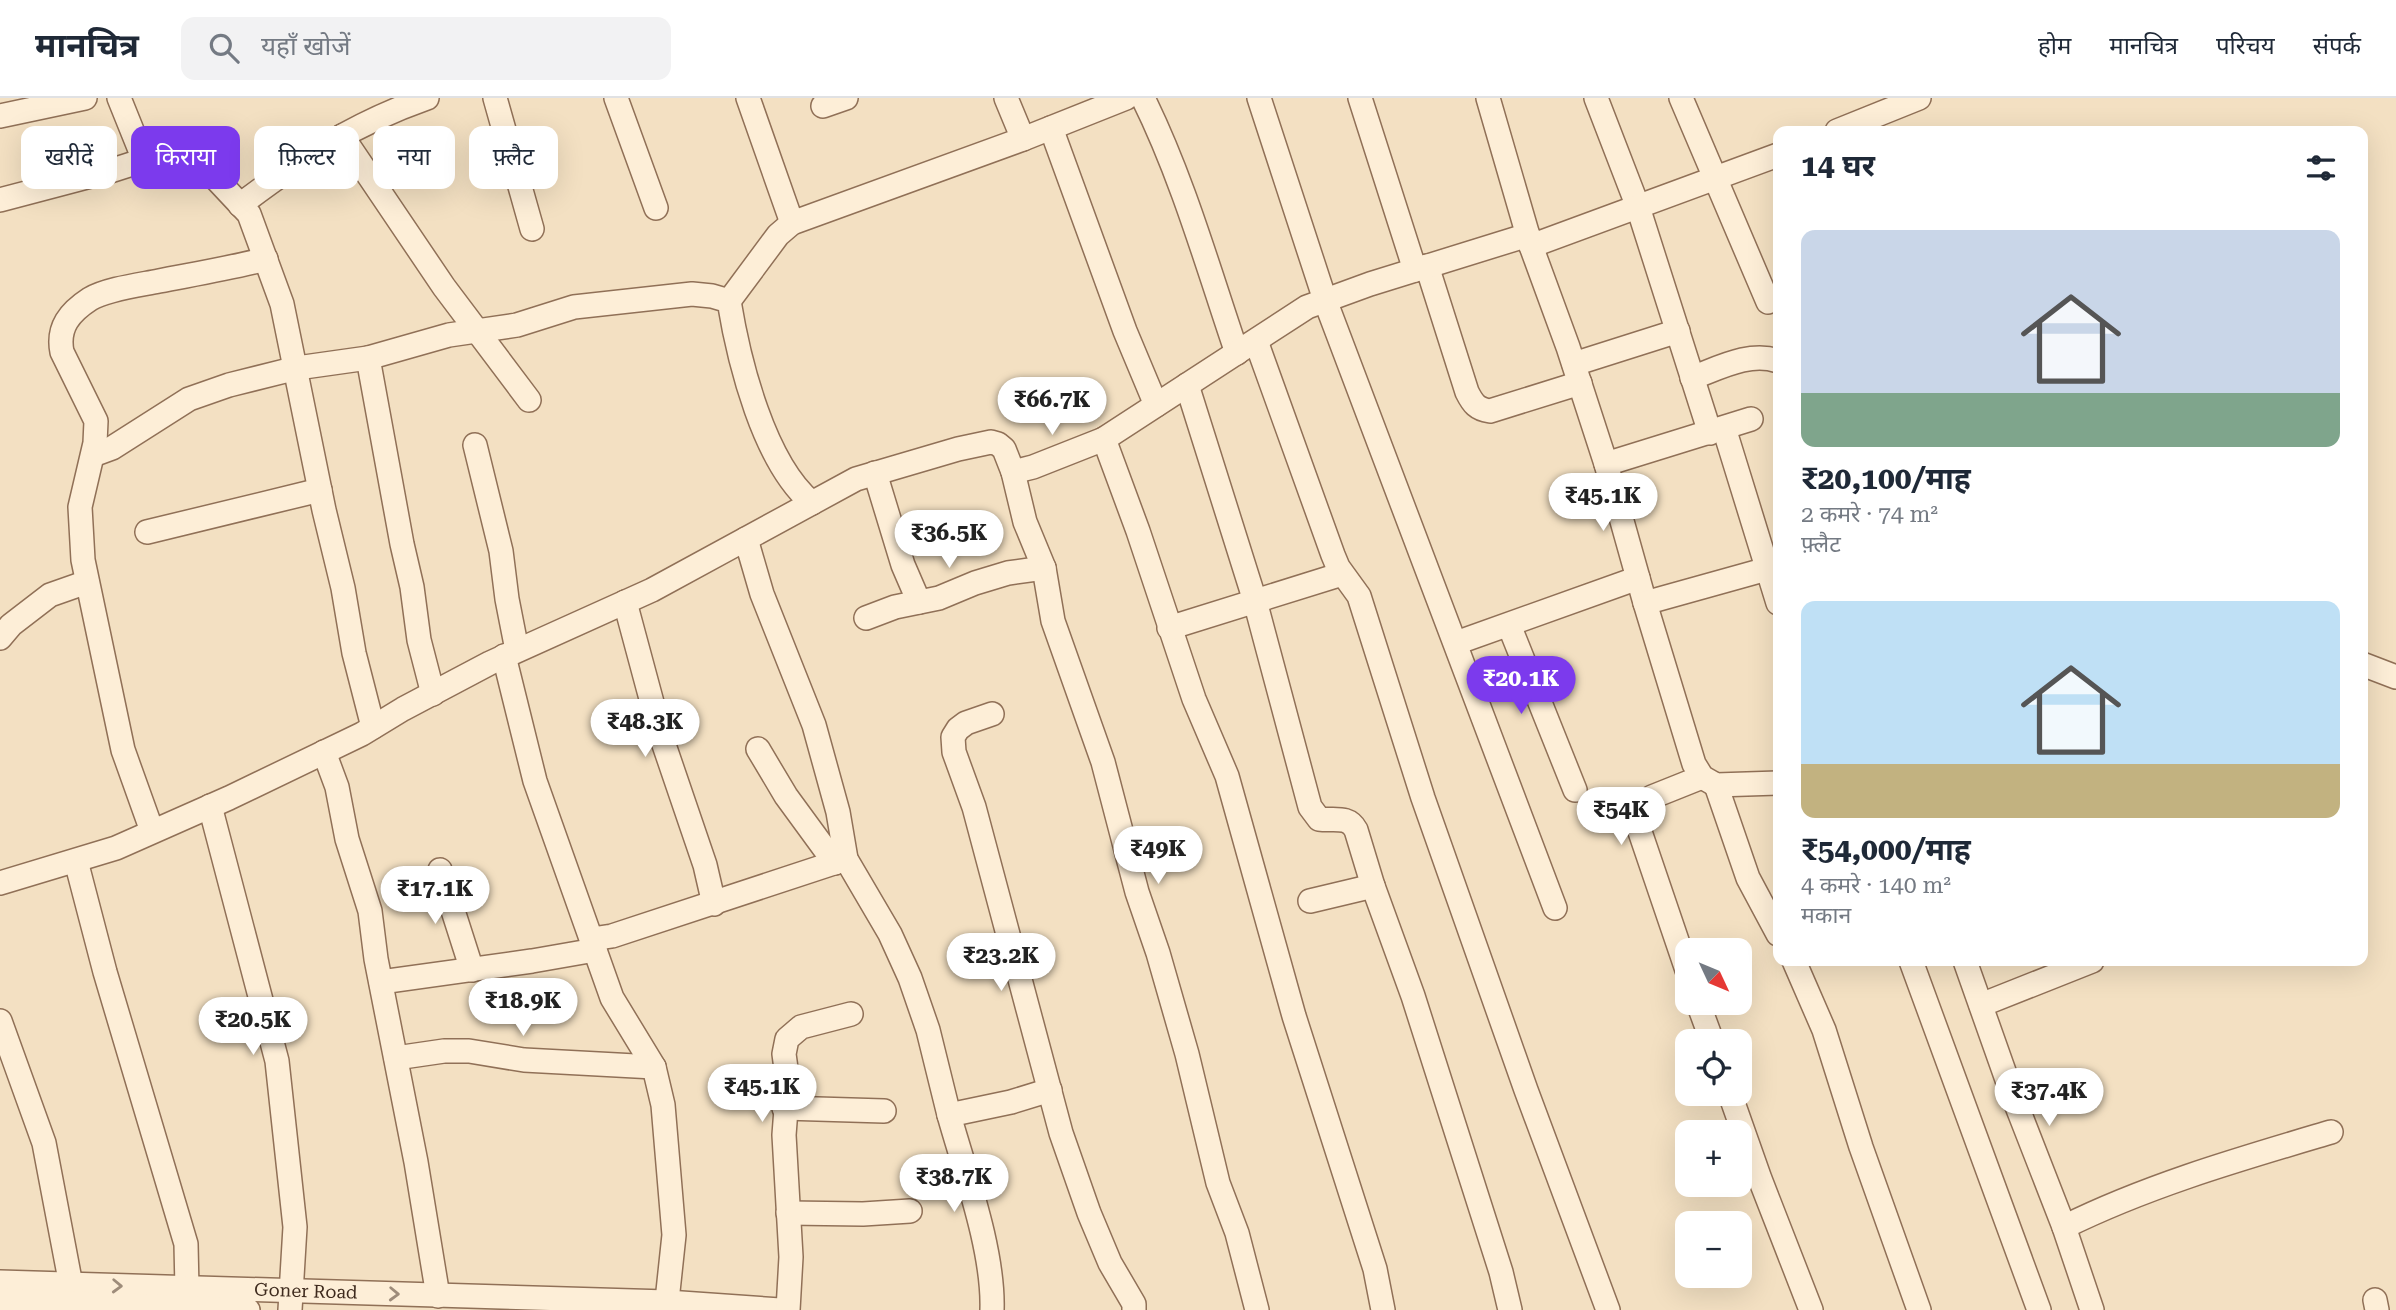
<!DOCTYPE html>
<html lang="hi">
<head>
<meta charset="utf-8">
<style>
  body { margin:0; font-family:"Roboto Serif","Noto Sans Devanagari",serif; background:#f2f2f3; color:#1f2937; height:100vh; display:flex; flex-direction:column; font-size:26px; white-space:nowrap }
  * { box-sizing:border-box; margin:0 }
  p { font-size:23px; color:#747a83 }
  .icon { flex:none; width:38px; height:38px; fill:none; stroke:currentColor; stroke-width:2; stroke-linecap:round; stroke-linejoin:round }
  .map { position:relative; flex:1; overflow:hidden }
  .side { position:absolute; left:1773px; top:28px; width:595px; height:840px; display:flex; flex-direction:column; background:#fff; border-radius:14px; box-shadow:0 7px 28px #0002 }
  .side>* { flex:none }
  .guide { position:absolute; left:21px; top:28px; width:665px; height:63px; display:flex; gap:14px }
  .needle { width:46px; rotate:134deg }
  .tools { position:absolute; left:1675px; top:840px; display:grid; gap:14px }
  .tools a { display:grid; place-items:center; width:77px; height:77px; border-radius:14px; background:#fff; box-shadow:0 7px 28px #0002; font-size:35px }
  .price { position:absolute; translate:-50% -60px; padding:0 16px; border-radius:24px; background:#fff; color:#222; font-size:23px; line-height:46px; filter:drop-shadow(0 2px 4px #0008) }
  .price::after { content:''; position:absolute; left:50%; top:42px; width:21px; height:16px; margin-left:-10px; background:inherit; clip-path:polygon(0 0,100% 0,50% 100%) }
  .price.on { background:#7c3aed; color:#fff }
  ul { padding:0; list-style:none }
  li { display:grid; align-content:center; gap:14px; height:371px; padding:0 28px }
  li span { display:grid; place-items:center; height:217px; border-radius:14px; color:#555 }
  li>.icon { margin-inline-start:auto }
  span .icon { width:126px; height:126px; fill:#fffc; stroke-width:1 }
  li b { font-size:30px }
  h2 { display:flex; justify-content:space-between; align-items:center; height:84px; padding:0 28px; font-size:30px }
  .tag { padding:0 24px; border-radius:14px; background:#fff; box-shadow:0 7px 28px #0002; font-size:24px; line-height:63px }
  .tag.on { background:#7c3aed; color:#fff }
  header { display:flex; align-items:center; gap:42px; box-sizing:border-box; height:98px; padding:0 35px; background:#fff; border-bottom:2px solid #e0e1e3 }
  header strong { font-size:33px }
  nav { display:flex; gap:38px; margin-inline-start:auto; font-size:24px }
  .search { width:490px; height:63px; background:#f2f2f3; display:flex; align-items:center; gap:18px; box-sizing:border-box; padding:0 24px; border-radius:14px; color:#747a83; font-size:26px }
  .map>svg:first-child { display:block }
</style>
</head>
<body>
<header>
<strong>मानचित्र</strong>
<div class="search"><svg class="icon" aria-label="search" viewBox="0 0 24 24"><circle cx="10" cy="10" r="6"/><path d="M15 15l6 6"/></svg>यहाँ खोजें</div>
<nav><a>होम</a><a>मानचित्र</a><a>परिचय</a><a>संपर्क</a></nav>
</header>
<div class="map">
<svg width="2396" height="1212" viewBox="0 0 2396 1212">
  <rect width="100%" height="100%" fill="#f3e0c2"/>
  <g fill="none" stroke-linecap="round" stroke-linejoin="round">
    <defs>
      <g id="minor">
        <path d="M119,0L144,62"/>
        <path d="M495,0L532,131"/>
        <path d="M616,0L656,110"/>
        <path d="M748,0L792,125"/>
        <path d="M1006,0L1023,41"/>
        <path d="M1143,0C1183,81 1208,170 1237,255"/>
        <path d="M1259,0L1325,202L1555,810"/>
        <path d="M1360,0L1415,172"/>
        <path d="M1488,0L1531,148L1568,249L1606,366L1645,505L1694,666L1702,679L1716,687L1778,685"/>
        <path d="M1596,0L1638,109L1710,335"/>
        <path d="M1681,0L1768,204"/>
        <path d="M823,8L846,0"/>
        <path d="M0,18L85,0"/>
        <path d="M1051,30L1125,233L1156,307"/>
        <path d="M1837,33L1919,0"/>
        <path d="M342,38L444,189L529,302"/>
        <path d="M0,102L110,73L166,55L204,68L249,116L282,206L324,412L343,490L354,555L373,629"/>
        <path d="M240,107C302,60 353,26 427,0"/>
        <path d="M1531,148L1778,57"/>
        <path d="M1427,168L1467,294C1473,306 1477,311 1490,313L1580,285"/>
        <path d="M729,203L778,137L792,125L1023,41L1126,0"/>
        <path d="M1256,243L1333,457L1338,469L1359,498L1423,700L1526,992L1608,1212"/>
        <path d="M368,260L402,446L412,489L419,542L433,596"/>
        <path d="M1574,266L1678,233"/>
        <path d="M1692,280C1719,270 1750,253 1778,263"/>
        <path d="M1187,287L1255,503L1310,709L1319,721C1334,723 1348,717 1356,732L1373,788L1413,898L1501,1174L1510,1212"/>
        <path d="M1724,330L1778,505"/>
        <path d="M1104,341L1138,433L1194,601L1227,678L1294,918L1375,1171L1383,1212"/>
        <path d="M475,347L501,453L507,501L517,552"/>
        <path d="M93,357L112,350L189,301L229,287L297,270L368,260L449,237L517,227L574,209L692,196L712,198L729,203C739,264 764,365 812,405"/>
        <path d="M1606,366L1751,321"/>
        <path d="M1013,374L1033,369L1104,341L1307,209L1370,186L1528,137"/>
        <path d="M875,375L903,467L919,504"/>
        <path d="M147,434L320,392"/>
        <path d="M746,441L762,496L814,627L838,714L846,761L890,836L910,880L928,932L949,1017L1011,1004L1050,992"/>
        <path d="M625,504L661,638L705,767L714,806"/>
        <path d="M1645,505L1767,471"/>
        <path d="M866,520L895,509L939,500L975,485L1008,475L1044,470"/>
        <path d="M1509,527L1575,692"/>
        <path d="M1169,530L1342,476"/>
        <path d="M0,540L11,527L50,497L87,484"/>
        <path d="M1456,545L1638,480"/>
        <path d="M504,558L535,683L612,900L654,969L663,1007L674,1137L666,1212"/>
        <path d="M2362,566L2396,579"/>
        <path d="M992,616L966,625L958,631L953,639L954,654L974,709L1061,1035L1089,1115L1110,1165L1134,1206V1212"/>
        <path d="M758,651L786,698L835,765"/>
        <path d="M324,654L337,689L347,741L370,813L376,861L416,1064L438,1198"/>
        <path d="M1716,687L1748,780L1778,836"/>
        <path d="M210,708L277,963L295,1129L290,1212"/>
        <path d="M152,733L123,652L83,462L80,409L95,345L96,323L62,254C57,229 70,214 90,201C107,191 139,187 159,183C195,176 231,170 266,161"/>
        <path d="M76,763L105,874L186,1146L187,1191L185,1209"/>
        <path d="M440,772L472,872"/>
        <path d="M0,785L116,750L229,700L362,636L403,611L490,565L652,492L856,381L958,351L991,344L998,346L1004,351L1013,374L1025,424L1044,470L1053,523L1103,664L1137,794L1158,855L1187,956L1218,1085L1237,1135L1257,1212"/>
        <path d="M1310,803L1373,788"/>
        <path d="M592,841L612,838L846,761"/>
        <path d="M1794,863L1824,932L1861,1049L1919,1212"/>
        <path d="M1911,863L2039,1212"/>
        <path d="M1965,863L2011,993L2064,1129L2092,1212"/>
        <path d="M1687,872L1636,722L1639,710L1652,699L1702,679"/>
        <path d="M381,884L532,863L595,852"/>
        <path d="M1698,905L1712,943"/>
        <path d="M1981,907L2092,863"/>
        <path d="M0,923L44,1045L71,1187"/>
        <path d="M396,960L444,953H469L524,962L654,969"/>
        <path d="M1730,996L1760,1081L1811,1212"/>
        <path d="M784,1010L884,1013"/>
        <path d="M949,1017C965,1074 994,1153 992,1212"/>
        <path d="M788,1115L863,1116L910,1113"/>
        <path d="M2064,1129C2149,1087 2240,1061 2331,1034"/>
        <path id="s1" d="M0,1184L667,1204L780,1212"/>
        <path d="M0,1202L248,1212"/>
        <path d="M2375,1202L2377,1212"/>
        <path d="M788,1212L791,1159L784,1037L788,985L784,956L787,941L801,929L851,916"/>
      </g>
    </defs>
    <use href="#minor" stroke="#907057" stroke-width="26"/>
    <use href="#minor" stroke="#fdeed7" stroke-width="23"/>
  </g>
  <defs><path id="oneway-chevron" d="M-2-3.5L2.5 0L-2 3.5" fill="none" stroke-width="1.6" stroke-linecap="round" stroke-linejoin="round" transform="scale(1.75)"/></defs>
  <g stroke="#9e8c7a">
    <use href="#oneway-chevron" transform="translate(117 1188) rotate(2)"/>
    <use href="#oneway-chevron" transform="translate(394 1196) rotate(2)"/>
  </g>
  <g text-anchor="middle" stroke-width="7" stroke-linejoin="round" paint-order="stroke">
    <g font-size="18" fill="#3e2a1d" stroke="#f9ebd3">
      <text dy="6" stroke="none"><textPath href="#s1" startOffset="306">Goner Road</textPath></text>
    </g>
  </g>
</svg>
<div class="tools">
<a><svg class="needle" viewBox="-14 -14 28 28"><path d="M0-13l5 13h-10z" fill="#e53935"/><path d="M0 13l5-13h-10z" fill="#747a83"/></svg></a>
<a><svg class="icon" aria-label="locate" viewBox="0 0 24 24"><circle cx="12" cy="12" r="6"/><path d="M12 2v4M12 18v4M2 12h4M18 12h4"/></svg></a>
<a>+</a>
<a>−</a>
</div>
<b class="price" style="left:1052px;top:339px">₹66.7K</b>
<b class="price" style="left:1603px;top:435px">₹45.1K</b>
<b class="price" style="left:949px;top:472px">₹36.5K</b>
<b class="price on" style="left:1521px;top:618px">₹20.1K</b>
<b class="price" style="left:645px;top:661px">₹48.3K</b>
<b class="price" style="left:1621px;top:749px">₹54K</b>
<b class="price" style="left:1158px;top:788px">₹49K</b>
<b class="price" style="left:435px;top:828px">₹17.1K</b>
<b class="price" style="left:1001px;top:895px">₹23.2K</b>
<b class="price" style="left:523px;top:940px">₹18.9K</b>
<b class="price" style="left:253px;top:959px">₹20.5K</b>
<b class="price" style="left:762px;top:1026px">₹45.1K</b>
<b class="price" style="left:2049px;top:1030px">₹37.4K</b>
<b class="price" style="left:954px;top:1116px">₹38.7K</b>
<div class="guide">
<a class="tag">खरीदें</a>
<a class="tag on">किराया</a>
<a class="tag">फ़िल्टर</a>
<a class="tag">नया</a>
<a class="tag">फ़्लैट</a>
</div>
<section class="side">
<h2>14 घर<svg class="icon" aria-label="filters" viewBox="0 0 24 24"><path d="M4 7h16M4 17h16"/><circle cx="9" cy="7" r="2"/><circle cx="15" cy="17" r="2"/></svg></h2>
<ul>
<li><span style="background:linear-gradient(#c9d6e8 75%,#7fa58c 0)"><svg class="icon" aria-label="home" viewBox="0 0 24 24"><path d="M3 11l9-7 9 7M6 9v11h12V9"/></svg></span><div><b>₹20,100/माह</b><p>2 कमरे · 74 m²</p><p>फ़्लैट</p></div></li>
<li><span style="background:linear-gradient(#bfe0f5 75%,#c2b280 0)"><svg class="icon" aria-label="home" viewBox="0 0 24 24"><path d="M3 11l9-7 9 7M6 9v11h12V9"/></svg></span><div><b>₹54,000/माह</b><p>4 कमरे · 140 m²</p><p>मकान</p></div></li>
</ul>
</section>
</div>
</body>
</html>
